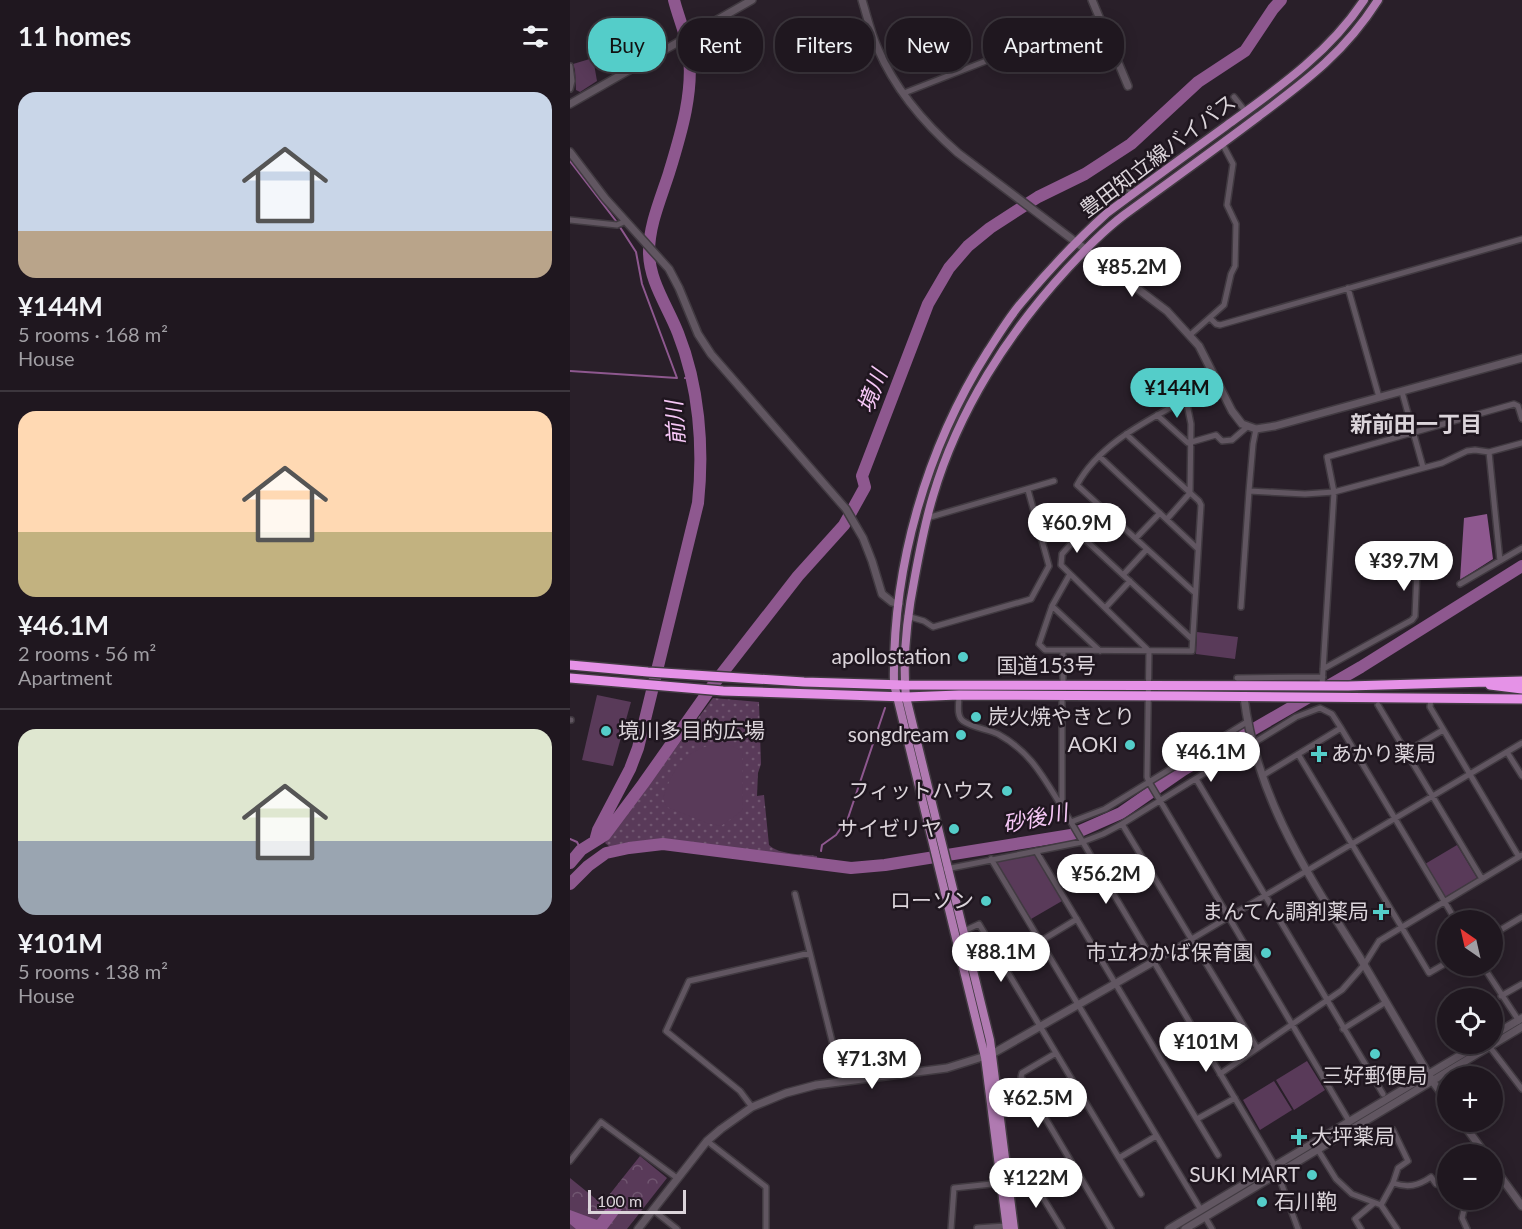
<!DOCTYPE html>
<html lang="en">
<head>
<meta charset="utf-8">
<style>
  body { margin:0; font-family:Lato,"Noto Sans JP",sans-serif; background:#2c242c; color:#f1f3f6; height:100vh; display:flex; flex-direction:column; font-size:22px; white-space:nowrap }
  * { box-sizing:border-box; margin:0 }
  p { font-size:20px; color:#a19fa4 }
  .icon { flex:none; width:33px; height:33px; fill:none; stroke:currentColor; stroke-width:2; stroke-linecap:round; stroke-linejoin:round }
  .map { position:relative; flex:1; overflow:hidden }
  .side { display:flex; flex-direction:column; background:#1f171f; width:570px }
  .side>* { flex:none }
  .top-card { position:absolute; left:18px; top:18px; width:570px; height:54px; display:flex; gap:12px }
  .needle { width:39px; rotate:326deg }
  .tools { position:absolute; left:867px; top:910px; display:grid; gap:12px }
  .tools a { display:grid; place-items:center; width:66px; height:66px; border-radius:50%; background:#1f171f; box-shadow:0 3px 15px #0003,0 0 0 2px #3c363d; font-size:30px }
  .scale { position:absolute; left:18px; bottom:15px; width:98px; box-sizing:border-box; padding-left:6px; border:3px solid #dbd4da; border-top:0; font-size:16px; line-height:21px; white-space:nowrap; color:#dbd4da; -webkit-text-stroke:4px #1f161f; paint-order:stroke }
  .price { position:absolute; translate:-50% -51px; padding:0 14px; border-radius:21px; background:#fff; color:#222; font-size:20px; line-height:39px; filter:drop-shadow(0 2px 3px #0008) }
  .price::after { content:''; position:absolute; left:50%; top:36px; width:18px; height:14px; margin-left:-9px; background:inherit; clip-path:polygon(0 0,100% 0,50% 100%) }
  .price.current { background:#54cdc9; color:#111 }
  ul { padding:0; list-style:none }
  li { display:grid; align-content:center; gap:12px; height:318px; padding:0 18px }
  li+li { border-top:2px solid #3c363d }
  li span { display:grid; place-items:center; height:186px; border-radius:18px; color:#555 }
  li>.icon { margin-inline-start:auto }
  span .icon { width:108px; height:108px; fill:#fffc; stroke-width:1 }
  li b { font-size:26px }
  h2 { display:flex; justify-content:space-between; align-items:center; height:72px; padding:0 18px; font-size:26px }
  .chip { padding:0 21px; border-radius:24px; background:#1f171f; box-shadow:0 3px 15px #0003,0 0 0 2px #3c363d; font-size:21px; line-height:54px }
  .chip.current { background:#54cdc9; color:#111 }
  main { display:flex; flex:1; min-height:0 }
  .map>svg:first-child { display:block }
</style>
</head>
<body>
<main>
<section class="side">
<h2>11 homes<svg class="icon" aria-label="filters" viewBox="0 0 24 24"><path d="M4 7h16M4 17h16"/><circle cx="9" cy="7" r="2"/><circle cx="15" cy="17" r="2"/></svg></h2>
<ul>
<li><span style="background:linear-gradient(#c9d6e8 75%,#b9a48a 0)"><svg class="icon" aria-label="home" viewBox="0 0 24 24"><path d="M3 11l9-7 9 7M6 9v11h12V9"/></svg></span><div><b>¥144M</b><p>5 rooms · 168 m²</p><p>House</p></div></li>
<li><span style="background:linear-gradient(#ffd9b3 65%,#c2b280 0)"><svg class="icon" aria-label="home" viewBox="0 0 24 24"><path d="M3 11l9-7 9 7M6 9v11h12V9"/></svg></span><div><b>¥46.1M</b><p>2 rooms · 56 m²</p><p>Apartment</p></div></li>
<li><span style="background:linear-gradient(#dfe7d0 60%,#9aa5b1 0)"><svg class="icon" aria-label="home" viewBox="0 0 24 24"><path d="M3 11l9-7 9 7M6 9v11h12V9"/></svg></span><div><b>¥101M</b><p>5 rooms · 138 m²</p><p>House</p></div></li>
</ul>
</section>
<div class="map">
<svg width="952" height="1229" viewBox="0 0 952 1229">
  <defs>
    <pattern id="grass-dots" width="8" height="8" patternUnits="userSpaceOnUse" patternTransform="scale(1.5)"><rect width="8" height="8" fill="#593a59"/><path d="M2 2h.1M6 6h.1" fill="none" stroke="#705670" stroke-width="1.8" stroke-linecap="round"/></pattern>
    <pattern id="forest-crowns" width="20" height="18" patternUnits="userSpaceOnUse" patternTransform="scale(1.5)"><rect width="20" height="18" fill="#593a59"/><path d="M2 6a3 3 0 1 1 6 0M12 15a3 3 0 1 1 6 0" fill="none" stroke="#705670"/></pattern>
  </defs>
  <rect width="100%" height="100%" fill="#291f29"/>
  <path fill="url(#grass-dots)" d="M143,698L189,702L191,764L188,773L187,796L194,795L199,845C209,855 234,854 247,856V859L82,840L40,847L35,843Z"/>
  <path fill="url(#forest-crowns)" d="M70,1156L97,1178L57,1229H0V1178L32,1204Z"/>
  <path fill="#593a59" d="M23,58L27,81L10,92L6,90L5,70L3,64Z
    M627,632L668,637L665,659L626,654Z
    M27,695L61,702L43,766L12,760Z
    M155,743L172,751L173,810L151,826L137,823L97,807L93,799C103,765 118,746 155,743Z
    M887,845L907,878L875,897L855,864Z
    M466,855L492,901L461,919L426,862Z
    M737,1061L755,1090L724,1110L706,1080Z
    M704,1081L722,1110L690,1130L673,1100Z"/>
  <path fill="#8e588f" d="M917,514L923,559L890,580L894,518Z
    M41,1202L52,1209L37,1229H6L0,1224V1210L27,1220Z"/>
  <g fill="none" stroke-linecap="round" stroke-linejoin="round">
    <path stroke="#8e588f" stroke-width="2" d="M0,161L46,221L66,252L72,284L107,378L0,371
      M115,378L122,377
      M0,839L7,842L11,850
      M251,851L252,845L266,835L278,818L315,708"/>
    <path stroke="#8e588f" stroke-width="12" d="M25,841L28,830L60,769L68,748L128,503C134,447 129,386 108,333C98,307 79,281 79,252C79,225 91,198 99,173C111,134 125,89 118,48C115,32 108,16 104,0
      M0,863L11,850L35,835L73,784L143,685L228,576L274,525L295,487L292,476L358,304L379,268L398,246L420,228L468,197L515,174L561,144L628,82L675,51L703,9L711,0
      M0,884L18,866L36,853L59,848L93,844L281,868L315,865L501,835L551,813L613,770L791,667L952,566"/>
    <defs>
      <path id="street" d="M0,66L2,81L0,89
        M334,93L529,17
        M664,97L676,112
        M554,181L562,194
        M0,220L47,225L56,221
        M778,288L809,397
        M640,318L646,324L650,325L952,239
        M620,335L654,305L661,274L665,266L666,224L657,205L663,164L652,143
        M832,392L853,467
        M587,415L618,443L646,435L652,441L662,440L677,427
        M919,452L930,561
        M529,456L628,549
        M679,491L683,444L686,429
        M533,508L492,554L491,565L579,651L577,777L579,782L779,1121
        M357,518L484,481
        M597,519L620,493L621,424L617,404L609,403C571,424 528,446 507,485L624,592
        M509,534L622,639
        M566,538L590,513
        M500,574L482,606L469,644L475,650L622,651L631,505L629,501L556,434
        M553,575L577,549
        M890,584L952,548
        M482,606L530,651
        M536,607L560,581
        M671,607L679,491L735,494L764,492L872,463L897,451L905,450L919,452L952,443
        M337,616L354,621L363,627L461,599L479,566L458,490
        M493,651V684
        M753,669L842,620L845,616L847,570
        M667,678L753,677
        M752,686L764,492L757,457L944,404L948,406L952,419
        M389,695C389,703 386,716 393,721C403,728 418,729 428,734C461,752 473,777 492,807L705,1166L728,1229
        M492,696V805
        M861,697L860,707L949,857
        M808,705L912,879
        M0,720H1
        M836,752L873,730
        M937,752L952,776
        M728,754L859,973L878,962
        M692,776L771,728
        M626,779L813,1094
        M501,822L535,809L677,722
        M552,824L687,1048
        M466,851L648,1155
        M421,859L631,1210
        M376,869L512,842L533,834L552,824L726,717L750,708L762,714L771,728L886,921
        M225,894L240,953
        M394,931L409,924L486,1053L452,1073L451,1077L541,1229
        M922,935L952,917
        M583,962L952,743
        M433,964L507,919
        M913,966L949,1021
        M931,996L952,984
        M773,1029L816,1002
        M919,1046L952,1089
        M486,1053L549,1158L586,1136
        M650,1074L772,990L794,965L809,941L952,855
        M182,1107L170,1091L96,1031L119,981L240,953L272,1081
        M627,1119L665,1098
        M823,1130L838,1161L828,1168L823,1183
        M137,1141L196,1187V1229
        M748,1150L766,1179L782,1194L811,1205L827,1229
        M549,1158L571,1194
        M0,1161L31,1122L107,1178
        M440,1194L464,1183L492,1229
        M890,1200L895,1206L892,1218L897,1229
        M811,1205L823,1183C838,1188 848,1186 861,1177L866,1184L878,1187
        M83,1210L107,1229
        M635,1217L642,1229
        M407,1228L436,1226
        M381,1229L384,1188L431,1183
        M791,1229L785,1219L804,1203"/>
      <path id="secondary" d="M292,0C297,16 301,34 308,49C325,89 356,125 388,153L597,311L629,346L662,411L672,424L686,429L705,426L952,358
        M522,0L558,86
        M0,104L182,0
        M0,152L35,198L99,269L109,288L128,334L141,354L276,509L293,538L302,561L312,594L322,602L329,604
        M674,697C686,797 737,873 789,956C814,998 838,1040 863,1082L878,1102
        M922,1036L952,1018
        M892,1122L916,1155
        M922,1165L952,1206
        M68,1229L137,1141L151,1129L182,1107L216,1093L246,1085L377,1068L422,1054L583,962
        M599,1229L909,1044
        M615,1229L952,1027"/>
      <path id="primary" d="M437,1229L415,1057L324,684C322,567 356,449 418,351C429,334 439,317 452,302C478,271 507,240 537,213C576,184 616,155 656,126C707,89 759,53 794,0
        M444,1229L420,1040L336,697C332,656 337,616 345,576C350,549 355,522 363,496C388,411 438,333 498,268C516,249 533,231 554,215C599,182 644,150 689,116C737,80 775,52 808,0"/>
      <path id="highway" d="M0,665L78,672L234,682L334,685L778,686L952,681
        M0,678L153,691L336,697L389,695L614,696L952,699
        M920,685L952,689"/>
    </defs>
    <use href="#street" stroke="#413a41" stroke-width="8"/>
    <use href="#secondary" stroke="#413a41" stroke-width="10"/>
    <use href="#primary" stroke="#413a41" stroke-width="11"/>
    <use href="#highway" stroke="#413a41" stroke-width="12"/>
    <use href="#street" stroke="#615661" stroke-width="5"/>
    <use href="#secondary" stroke="#615661" stroke-width="7"/>
    <use href="#primary" stroke="#b07ab1" stroke-width="8"/>
    <use href="#highway" stroke="#e592e7" stroke-width="9"/>
  </g>
  <g fill="#54cdc9" stroke="#1f161f" stroke-width="2">
    <circle cx="393" cy="657" r="6"/>
    <circle cx="406" cy="717" r="6"/>
    <circle cx="36" cy="731" r="6"/>
    <circle cx="391" cy="735" r="6"/>
    <circle cx="560" cy="745" r="6"/>
    <path d="M746 745h6v6h6v6h-6v6h-6v-6h-6v-6h6z"/>
    <circle cx="437" cy="791" r="6"/>
    <circle cx="384" cy="829" r="6"/>
    <circle cx="416" cy="901" r="6"/>
    <path d="M808 903h6v6h6v6h-6v6h-6v-6h-6v-6h6z"/>
    <circle cx="696" cy="953" r="6"/>
    <circle cx="805" cy="1054" r="6"/>
    <path d="M726 1128h6v6h6v6h-6v6h-6v-6h-6v-6h6z"/>
    <circle cx="742" cy="1175" r="6"/>
    <circle cx="692" cy="1202" r="6"/>
  </g>
  <g text-anchor="middle" stroke-width="5" stroke-linejoin="round" paint-order="stroke">
    <g font-size="21" fill="#dbd4da" stroke="#1f161f">
      <text transform="translate(588 156) rotate(-37)" y="7">豊田知立線バイパス</text>
      <text x="476" y="673">国道153号</text>
    </g>
    <g font-size="21" fill="#dbd4da" stroke="#1f161f" text-anchor="end">
      <text x="381" y="664">apollostation</text>
      <text x="418" y="724" text-anchor="start">炭火焼やきとり</text>
      <text x="48" y="738" text-anchor="start">境川多目的広場</text>
      <text x="379" y="742">songdream</text>
      <text x="548" y="752">AOKI</text>
      <text x="761" y="761" text-anchor="start">あかり薬局</text>
      <text x="425" y="798">フィットハウス</text>
      <text x="372" y="836">サイゼリヤ</text>
      <text x="404" y="908">ローソン</text>
      <text x="799" y="919">まんてん調剤薬局</text>
      <text x="684" y="960">市立わかば保育園</text>
      <text x="805" y="1083" text-anchor="middle">三好郵便局</text>
      <text x="741" y="1144" text-anchor="start">大坪薬局</text>
      <text x="730" y="1182">SUKI MART</text>
      <text x="704" y="1209" text-anchor="start">石川鞄</text>
    </g>
    <g font-size="22" font-style="italic" fill="#f7c8f7" stroke="#1f161f">
      <text transform="translate(302 391) rotate(-69)" y="8">境川</text>
      <text transform="translate(105 423) rotate(-94)" y="8">前川</text>
      <text transform="translate(465 818) rotate(-11)" y="8">砂後川</text>
    </g>
    <g font-size="22" font-weight="bold" fill="#dbd4da" stroke="#1f161f">
      <text x="846" y="432">新前田一丁目</text>
    </g>
  </g>
</svg>
<div class="tools">
<a><svg class="needle" viewBox="-14 -14 28 28"><path d="M0-13l5 13h-10z" fill="#e53935"/><path d="M0 13l5-13h-10z" fill="#a19fa4"/></svg></a>
<a><svg class="icon" aria-label="locate" viewBox="0 0 24 24"><circle cx="12" cy="12" r="6"/><path d="M12 2v4M12 18v4M2 12h4M18 12h4"/></svg></a>
<a>+</a>
<a>−</a>
</div>
<div class="scale">100 m</div>
<b class="price" style="left:562px;top:298px">¥85.2M</b>
<b class="price current" style="left:607px;top:419px">¥144M</b>
<b class="price" style="left:507px;top:554px">¥60.9M</b>
<b class="price" style="left:834px;top:592px">¥39.7M</b>
<b class="price" style="left:641px;top:783px">¥46.1M</b>
<b class="price" style="left:536px;top:905px">¥56.2M</b>
<b class="price" style="left:431px;top:983px">¥88.1M</b>
<b class="price" style="left:636px;top:1073px">¥101M</b>
<b class="price" style="left:302px;top:1090px">¥71.3M</b>
<b class="price" style="left:468px;top:1129px">¥62.5M</b>
<b class="price" style="left:466px;top:1209px">¥122M</b>
<div class="top-card">
<a class="chip current">Buy</a>
<a class="chip">Rent</a>
<a class="chip">Filters</a>
<a class="chip">New</a>
<a class="chip">Apartment</a>
</div>
</div>
</main>
</body>
</html>
